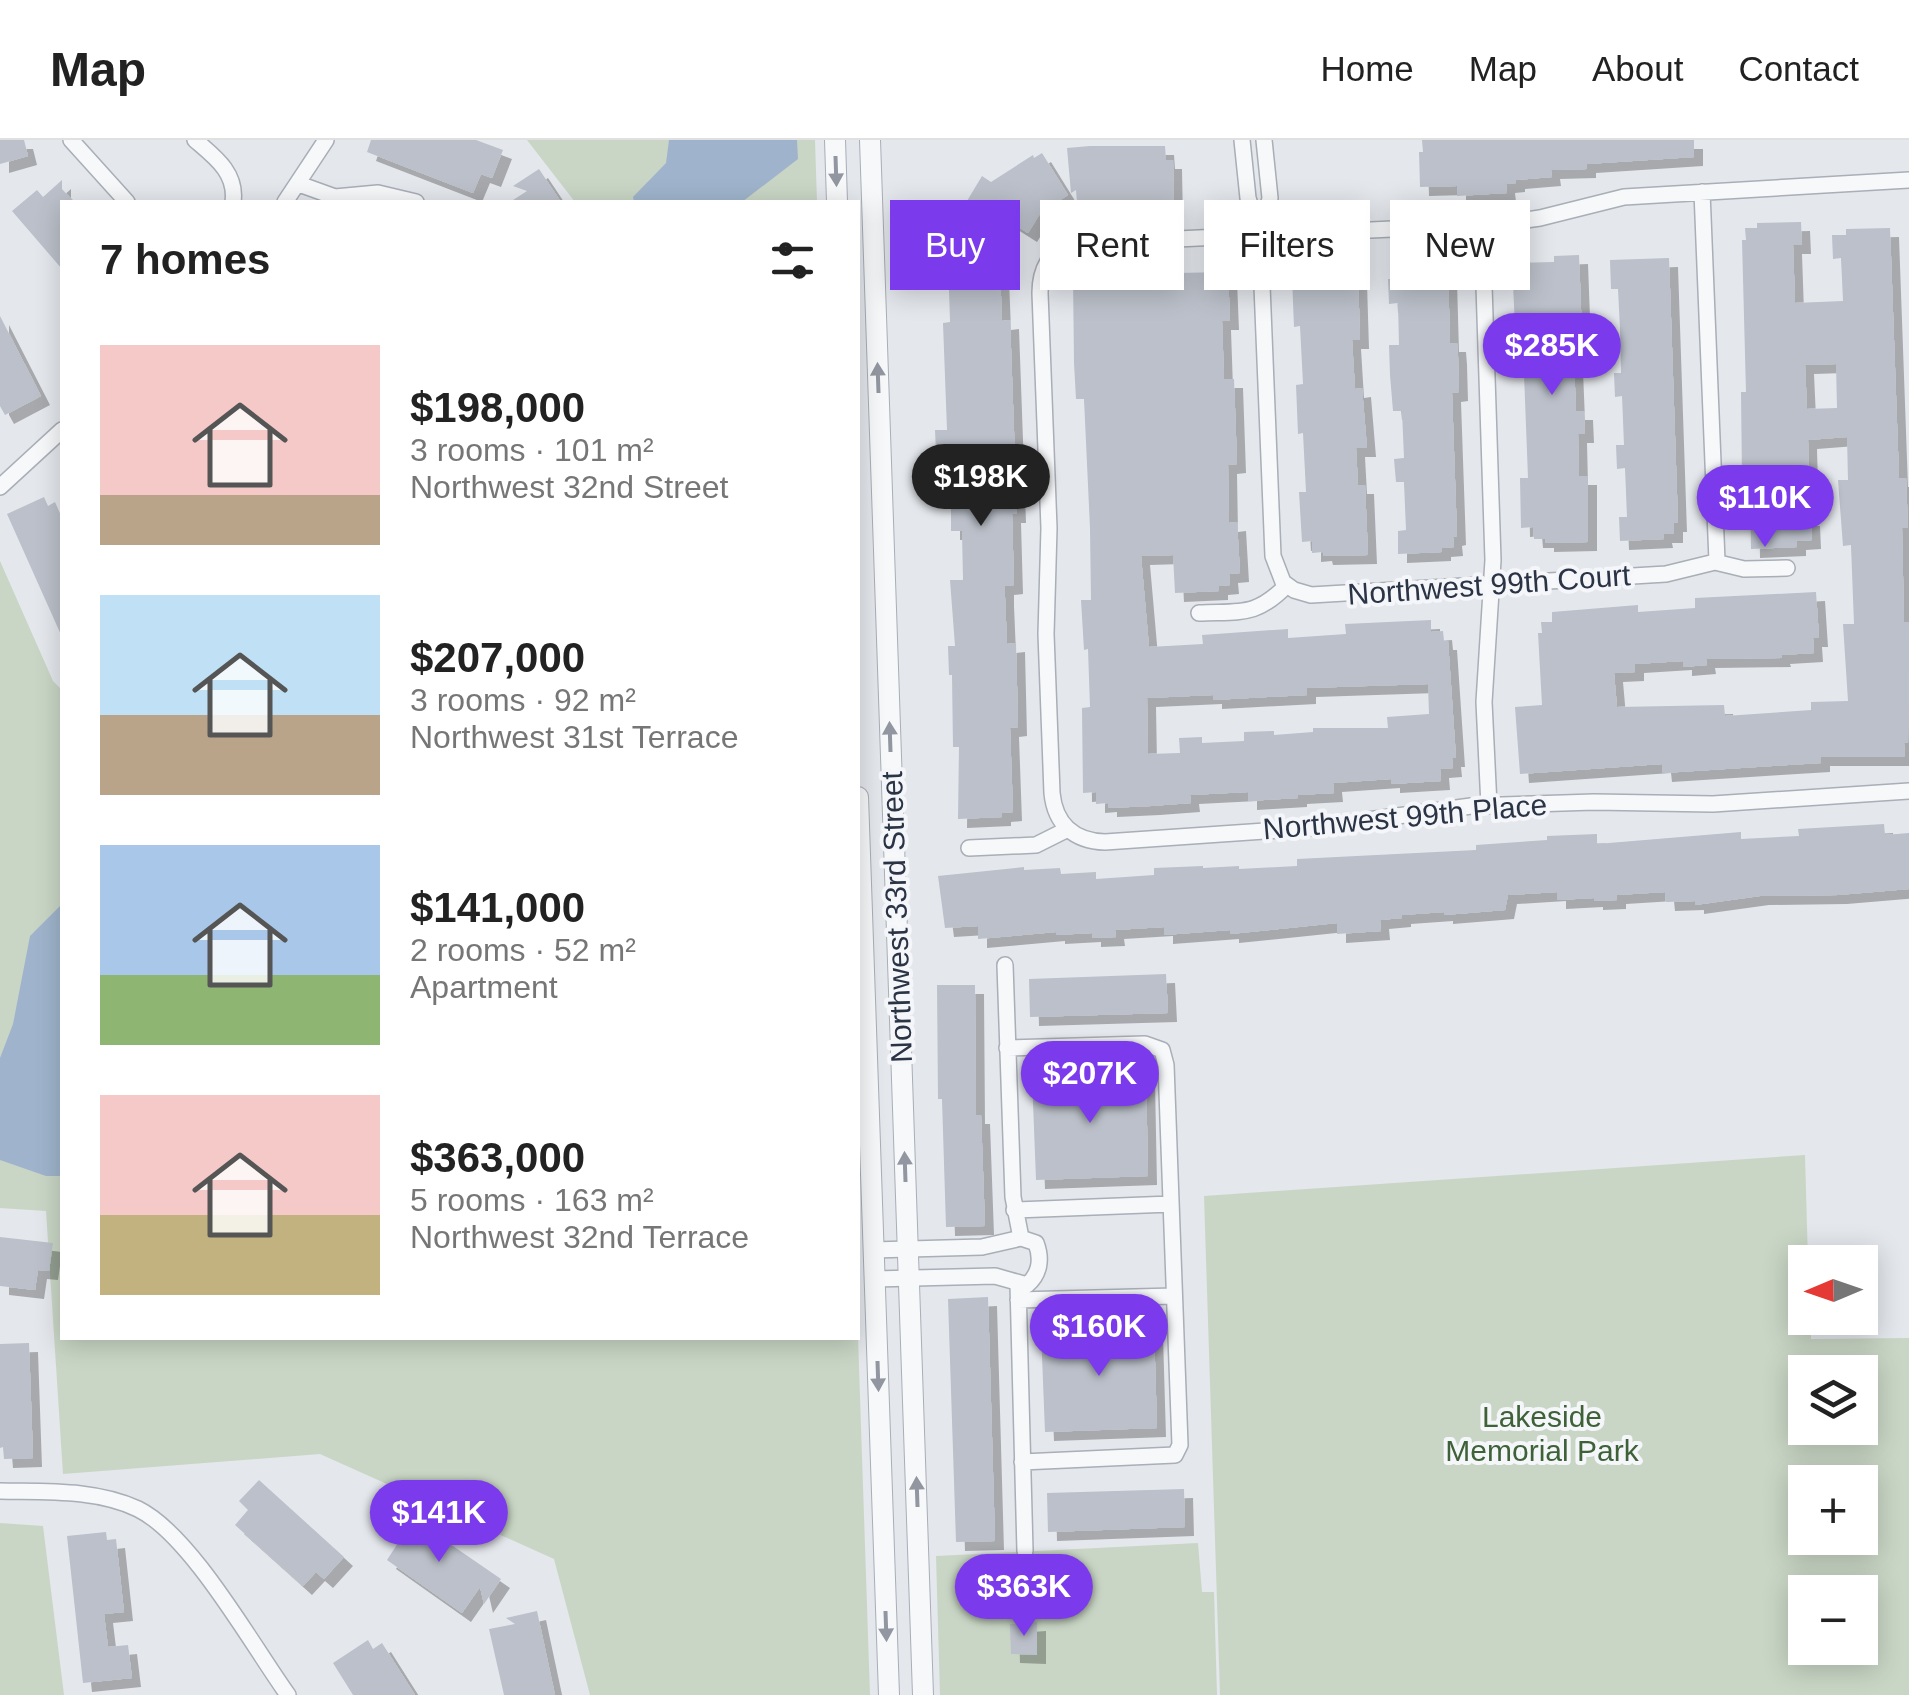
<!DOCTYPE html>
<html lang="en">
<head>
<meta charset="utf-8">
<style>
  body { margin:0; font-family:Arial,sans-serif; background:#f2f2f2; color:#222; height:100vh; display:flex; flex-direction:column; font-size:38px; white-space:nowrap }
  * { box-sizing:border-box; margin:0 }
  p { font-size:32px; color:#767676 }
  .icon { flex:none; width:55px; height:55px; fill:none; stroke:currentColor; stroke-width:2; stroke-linecap:round; stroke-linejoin:round }
  .map { position:relative; flex:1; overflow:hidden }
  .side { position:absolute; left:60px; top:60px; width:800px; height:1140px; display:flex; flex-direction:column; background:#fff; border-radius:0px; box-shadow:0 5px 25px #0003 }
  .side>* { flex:none }
  .banner { position:absolute; left:890px; top:60px; width:868px; height:90px; display:flex; gap:20px }
  .needle { width:65px; rotate:268deg }
  .fabs { position:absolute; left:1788px; top:1105px; display:grid; gap:20px }
  .fabs a { display:grid; place-items:center; width:90px; height:90px; border-radius:0px; background:#fff; box-shadow:0 5px 25px #0003; font-size:50px }
  .price { position:absolute; translate:-50% -85px; padding:0 22px; border-radius:35px; background:#7c3aed; color:#fff; font-size:32px; line-height:65px; filter:drop-shadow(0 2px 5px #0008) }
  .price::after { content:''; position:absolute; left:50%; top:60px; width:30px; height:22px; margin-left:-15px; background:inherit; clip-path:polygon(0 0,100% 0,50% 100%) }
  .price.selected { background:#222; color:#fff }
  ul { padding:0; list-style:none }
  li { display:flex; align-items:center; gap:30px; height:250px; padding:0 40px }
  li span { display:grid; place-items:center; flex:none; width:280px; height:200px; border-radius:0px; color:#555 }
  li>.icon { margin-inline-start:auto }
  span .icon { width:120px; height:120px; fill:#fffc; stroke-width:1 }
  li b { font-size:42px }
  h2 { display:flex; justify-content:space-between; align-items:center; height:120px; padding:0 40px; font-size:42px }
  .tag { padding:0 35px; border-radius:0px; background:#fff; box-shadow:0 5px 25px #0003; font-size:35px; line-height:90px }
  .tag.selected { background:#7c3aed; color:#fff }
  header { display:flex; align-items:center; gap:60px; box-sizing:border-box; height:140px; padding:0 50px; background:#fff; border-bottom:2px solid #e0e0e0 }
  header strong { font-size:48px }
  nav { display:flex; gap:55px; margin-inline-start:auto; font-size:35px }
  .map>svg:first-child { display:block }
</style>
</head>
<body>
<header>
<strong>Map</strong>
<nav><a>Home</a><a>Map</a><a>About</a><a>Contact</a></nav>
</header>
<div class="map">
<svg width="1909" height="1555" viewBox="0 0 1909 1555">
  <defs>
    <filter id="shadow"><feDropShadow dx="9" dy="9" stdDeviation="0" flood-color="#0004"/></filter>
  </defs>
  <rect width="100%" height="100%" fill="#e4e7ec"/>
  <path fill="#c9d6c5" fill-rule="evenodd" d="M527,0H815L817,62H575Z
    M0,421L53,541L62,550V1198L858,1197L870,1555H590L554,1419L320,1314L63,1334L46,1071L0,1068Z
    M1805,1015L1808,1122H1805V1178H1810L1811,1199L1909,1198V1555H1220L1204,1056ZM1805,1232H1860V1288H1805ZM1805,1342H1860V1398H1805ZM1805,1452H1860V1508H1805Z
    M0,1383L43,1386L64,1555H0Z
    M1198,1403L1202,1452H1214L1217,1555H940L936,1416Z"/>
  <path fill="#9fb4cc" d="M669,0H797L798,19L742,62H634L633,57L666,23Z
    M62,764V1036H46L0,1020V918L13,884L30,796Z"/>
  <path fill="#bbc0ca" fill-rule="evenodd" filter="url(#shadow)" d="M0,0H24L28,16L0,24Z
    M371,0H476L503,10L492,38L481,34L473,53L367,12Z
    M1422,0H1694V17L1587,24V29L1551,30L1552,37L1516,40V43L1506,44L1507,53L1457,56V46L1420,47L1419,12H1423Z
    M1090,6H1165L1166,20H1173L1174,73L1125,75V69L1090,73L1088,61L1077,62L1076,50L1071,53L1067,8Z
    M1042,13L1068,55L1041,72L1028,93L1009,81L1008,100L961,71L982,36L991,42L1033,15L1034,18Z
    M539,29L561,62H510L527,51L513,46Z
    M62,40V49L74,62H62V129L12,71L37,50L43,57Z
    M1801,82L1802,105H1793L1795,163L1843,161L1841,118L1833,119L1832,95H1846V89L1890,88L1899,338H1906L1908,388H1902L1904,482H1909L1908,603H1904L1905,617H1821V623L1663,633L1662,624L1520,634L1515,567L1542,565L1538,493H1542L1541,482H1552V472L1638,465V472L1695,468V458L1816,452L1819,498H1813L1814,513L1781,515L1782,518L1706,519L1707,525L1683,527V521L1635,524V532L1614,533L1617,567L1724,565L1725,576L1811,570V562L1848,561L1843,484H1854L1851,405L1843,406L1838,340H1848L1847,297L1808,300L1809,336H1802L1804,377H1811L1812,400L1797,401V407L1751,409L1750,338H1742L1741,252H1746L1742,100H1746L1745,88H1757V83ZM1836,224L1837,268L1807,269L1805,225Z
    M970,104L1007,107L1005,131L1000,130L1002,181L1010,180L1017,374H1012L1014,445L1005,446V457L1007,504L1016,503L1018,587L1010,588L1013,672L1002,673V677L958,679L959,607H953L952,535H949L948,506H955L950,440H963L962,391H951V320H948V311L936,312L935,290H947L943,183L950,182L949,149L952,148L955,106L970,107Z
    M1579,115L1583,222H1574L1576,271H1584L1585,294H1578L1579,336H1588V402L1545,403V399H1534L1533,387L1521,388L1520,338H1528L1523,208H1516L1512,123L1554,122V116Z
    M1669,118L1678,383H1674V394H1663L1664,399L1620,401L1619,377H1627L1625,328L1617,329L1616,305H1624L1622,256L1615,257L1614,233H1621L1620,189L1618,149H1611L1610,120Z
    M1228,132L1230,181H1222L1224,239H1234L1237,324L1228,325L1229,383L1237,382L1240,433L1229,434L1230,445L1219,446V451L1175,453L1173,415L1141,416L1149,507L1203,504L1202,495L1288,489V498L1346,494L1345,484L1431,480V492L1443,491L1444,501H1448L1456,618H1452L1453,628L1440,629L1441,641L1391,644V639L1333,643L1334,653L1298,655V658L1248,661V652L1190,655L1191,663L1151,666L1108,668V663L1096,664V652L1083,653L1082,568L1090,567L1088,509L1084,510L1081,460H1091L1090,388L1084,259H1076L1074,223L1073,137L1125,135V141L1177,139L1176,133ZM1428,544L1429,574L1387,577L1388,588H1313V592L1274,595V591L1244,592V601L1202,603V597L1179,598L1180,613L1148,614L1147,558L1213,555V560L1307,555V548Z
    M1448,132L1450,203H1457L1458,216L1459,252L1452,253L1457,396L1453,397L1454,407L1442,408V412L1398,414V391L1406,390L1404,342H1396L1394,319L1404,318L1402,271H1393L1390,235L1389,205H1399L1398,163L1389,164L1388,139H1403V133Z
    M1358,134L1360,200H1352L1355,249L1362,248L1367,308H1356L1358,345H1365L1368,415L1324,416L1323,412L1312,413V401L1302,402L1299,352H1306L1303,293L1298,294L1296,245L1303,244L1300,186L1294,187L1292,137Z
    M0,176L41,256L5,275L0,266Z
    M44,357L48,366L55,362L62,378V497L7,374Z
    M1884,684L1885,695L1909,693V749L1838,755L1760,756L1695,765V761L1666,762L1665,752L1617,755V760L1594,761V758L1557,760V752L1508,755L1505,770L1444,775V772L1402,775V778L1380,780L1381,791L1337,794V783L1230,794V790L1164,795V787L1115,790L1116,797L1092,798V793L1056,795V792L978,799V786L945,788L938,736L1024,727V730L1060,728L1061,734L1096,732V739L1154,735V728L1203,726V728L1239,726V729L1297,726V719L1476,710V705L1547,700V696L1597,694V704L1741,692V699L1799,696L1798,689Z
    M1166,834L1168,873L1030,877L1029,839Z
    M937,845H975L976,975H981L985,1086L946,1087L942,959H938Z
    M1146,933L1148,1036L1036,1040L1032,937Z
    M0,1097L53,1103L49,1131L38,1130L35,1150L0,1146Z
    M988,1157L995,1401L956,1402L948,1159Z
    M1154,1187L1157,1288L1045,1292L1041,1191Z
    M29,1203L33,1318L4,1319L3,1307L0,1308V1204Z
    M259,1340L344,1417L324,1439L316,1432L303,1446L235,1385L248,1370L239,1361Z
    M1184,1349L1185,1387L1048,1392L1047,1353Z
    M405,1373L501,1439L484,1464L480,1447L462,1473L387,1420L398,1403L389,1396Z
    M106,1392L107,1400L116,1399L124,1472L104,1474L108,1507L128,1505L132,1538L83,1543L67,1396Z
    M537,1471L555,1555H504L489,1489L515,1484L506,1478Z
    M1037,1482V1515L1011,1514L1010,1484Z
    M368,1500L373,1509L382,1503L415,1555H353L333,1523Z"/>
  <g fill="none" stroke-linecap="round" stroke-linejoin="round">
    <defs>
      <path id="minor" d="M71,0L127,62
        M195,0C215,17 237,33 233,62
        M1242,0L1248,58L1260,97L1273,416L1283,442L1294,450L1311,455L1666,434L1715,422L1744,429L1787,428
        M1909,40L1624,57L1540,78L1498,84L1072,104C1049,111 1040,130 1040,153L1049,388L1046,494L1052,653C1055,684 1074,701 1105,702L1309,688L1471,666L1594,662L1713,664L1909,651
        M299,44L335,57L378,53L416,62
        M1702,52L1717,421
        M285,62L326,0
        M1482,85L1493,420L1484,562L1489,666
        M1260,97L1270,58L1264,0
        M0,347L62,290
        M1199,473C1241,471 1256,477 1287,445
        M969,708L1036,705L1068,689
        M1005,825L1013,1057L1021,1098
        M1007,908L1145,904L1162,910L1166,925L1180,1305L1175,1315L1022,1322
        M1014,1070L1171,1064
        M873,1110L982,1107L1021,1098L1036,1103C1042,1119 1040,1134 1027,1145L995,1136L874,1139
        M1018,1145L1025,1411
        M1018,1160L1174,1156
        M0,1351C45,1352 96,1349 138,1369C191,1395 252,1505 288,1555"/>
      <path id="tertiary" d="M835,0L837,62
        M870,0L923,1555
        M858,657L889,1555"/>
    </defs>
    <use href="#minor" stroke="#a9aeb7" stroke-width="18"/>
    <use href="#tertiary" stroke="#a9aeb7" stroke-width="22"/>
    <use href="#minor" stroke="#f7f8fa" stroke-width="15"/>
    <use href="#tertiary" stroke="#f7f8fa" stroke-width="20"/>
  </g>
  <defs><path id="oneway-solid" d="M-6-.8H1V-3.2L6.5 0L1 3.2V.8H-6Z" transform="scale(2.5)"/></defs>
  <g fill="#9196a0">
    <use href="#oneway-solid" transform="translate(836 31) rotate(88)"/>
    <use href="#oneway-solid" transform="translate(878 238) rotate(-92)"/>
    <use href="#oneway-solid" transform="translate(890 597) rotate(-92)"/>
    <use href="#oneway-solid" transform="translate(905 1027) rotate(-92)"/>
    <use href="#oneway-solid" transform="translate(878 1236) rotate(88)"/>
    <use href="#oneway-solid" transform="translate(917 1352) rotate(-92)"/>
    <use href="#oneway-solid" transform="translate(886 1486) rotate(88)"/>
  </g>
  <g text-anchor="middle" stroke-width="8" stroke-linejoin="round" paint-order="stroke">
    <g font-size="30" fill="#2b3445" stroke="#f4f6f9">
      <text transform="translate(1489 445) rotate(-4)" y="10">Northwest 99th Court</text>
      <text transform="translate(1405 677) rotate(-5)" y="10">Northwest 99th Place</text>
      <text transform="translate(897 777) rotate(-92)" y="10">Northwest 33rd Street</text>
    </g>
    <g font-size="30" fill="#3f6138" stroke="#f4f6f9">
      <text x="1542" y="1287">Lakeside<tspan x="1542" dy="34">Memorial Park</tspan></text>
    </g>
  </g>
</svg>
<div class="fabs">
<a><svg class="needle" viewBox="-14 -14 28 28"><path d="M0-13l5 13h-10z" fill="#e53935"/><path d="M0 13l5-13h-10z" fill="#767676"/></svg></a>
<a><svg class="icon" aria-label="layers" viewBox="0 0 24 24"><path d="M12 4l9 5-9 5-9-5zM3 14l9 5 9-5"/></svg></a>
<a>+</a>
<a>−</a>
</div>
<b class="price" style="left:1552px;top:258px">$285K</b>
<b class="price selected" style="left:981px;top:389px">$198K</b>
<b class="price" style="left:1765px;top:410px">$110K</b>
<b class="price" style="left:1090px;top:986px">$207K</b>
<b class="price" style="left:1099px;top:1239px">$160K</b>
<b class="price" style="left:439px;top:1425px">$141K</b>
<b class="price" style="left:1024px;top:1499px">$363K</b>
<div class="banner">
<a class="tag selected">Buy</a>
<a class="tag">Rent</a>
<a class="tag">Filters</a>
<a class="tag">New</a>
</div>
<section class="side">
<h2>7 homes<svg class="icon" aria-label="filters" viewBox="0 0 24 24"><path d="M4 7h16M4 17h16"/><circle cx="9" cy="7" r="2"/><circle cx="15" cy="17" r="2"/></svg></h2>
<ul>
<li><span style="background:linear-gradient(#f6c9c9 75%,#b9a48a 0)"><svg class="icon" aria-label="home" viewBox="0 0 24 24"><path d="M3 11l9-7 9 7M6 9v11h12V9"/></svg></span><div><b>$198,000</b><p>3 rooms · 101 m²</p><p>Northwest 32nd Street</p></div></li>
<li><span style="background:linear-gradient(#bfe0f5 60%,#b9a48a 0)"><svg class="icon" aria-label="home" viewBox="0 0 24 24"><path d="M3 11l9-7 9 7M6 9v11h12V9"/></svg></span><div><b>$207,000</b><p>3 rooms · 92 m²</p><p>Northwest 31st Terrace</p></div></li>
<li><span style="background:linear-gradient(#a9c7e8 65%,#8fb573 0)"><svg class="icon" aria-label="home" viewBox="0 0 24 24"><path d="M3 11l9-7 9 7M6 9v11h12V9"/></svg></span><div><b>$141,000</b><p>2 rooms · 52 m²</p><p>Apartment</p></div></li>
<li><span style="background:linear-gradient(#f6c9c9 60%,#c2b280 0)"><svg class="icon" aria-label="home" viewBox="0 0 24 24"><path d="M3 11l9-7 9 7M6 9v11h12V9"/></svg></span><div><b>$363,000</b><p>5 rooms · 163 m²</p><p>Northwest 32nd Terrace</p></div></li>
</ul>
</section>
</div>
</body>
</html>
